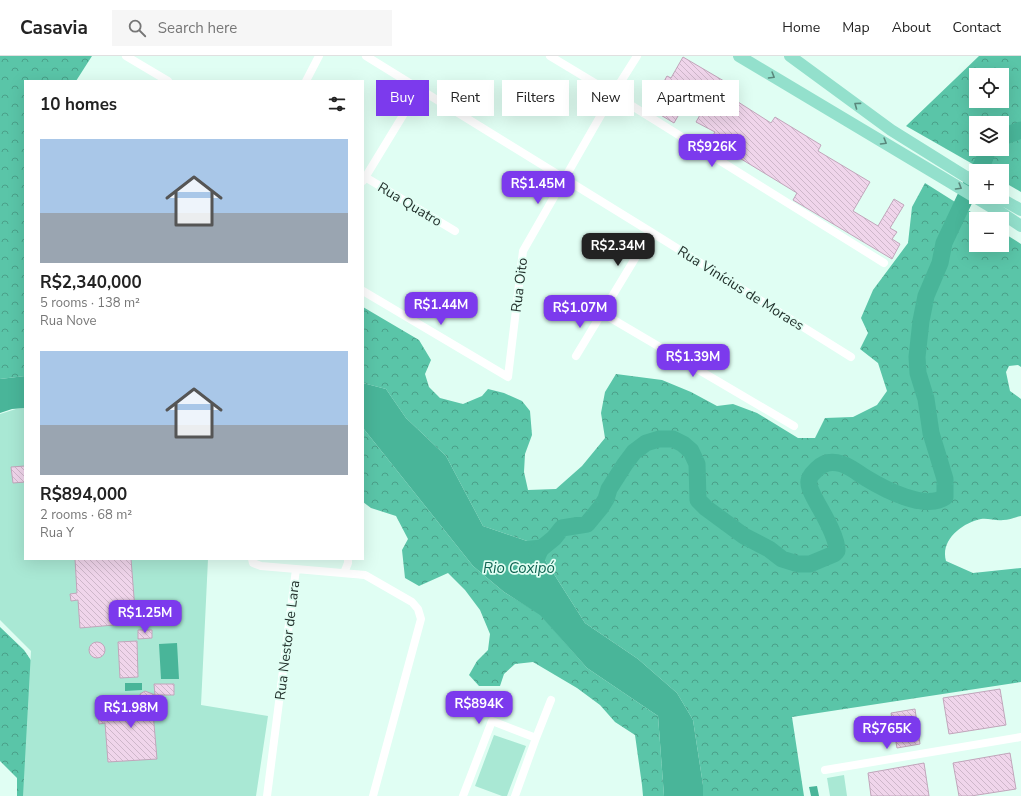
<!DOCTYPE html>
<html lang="en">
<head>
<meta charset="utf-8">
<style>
  body { margin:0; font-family:"Nunito Sans",sans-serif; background:#f6f6f6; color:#222; height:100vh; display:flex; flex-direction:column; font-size:15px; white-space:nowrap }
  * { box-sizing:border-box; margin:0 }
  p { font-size:13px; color:#767676 }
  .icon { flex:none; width:22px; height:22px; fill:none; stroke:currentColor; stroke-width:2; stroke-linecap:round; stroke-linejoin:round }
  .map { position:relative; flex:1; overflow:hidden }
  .drawer { position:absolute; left:24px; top:24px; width:340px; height:480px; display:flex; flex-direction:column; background:#fff; border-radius:0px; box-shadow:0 4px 16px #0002 }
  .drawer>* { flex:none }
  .guide { position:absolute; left:376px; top:24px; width:380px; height:36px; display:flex; gap:8px }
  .controls { position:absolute; left:969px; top:12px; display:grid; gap:8px }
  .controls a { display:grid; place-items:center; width:40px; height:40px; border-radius:0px; background:#fff; box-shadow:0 4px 16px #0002; font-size:20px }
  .price { position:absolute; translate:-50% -34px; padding:0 9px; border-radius:8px; background:#7c3aed; color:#fff; font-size:13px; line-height:26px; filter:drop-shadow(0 1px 2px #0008) }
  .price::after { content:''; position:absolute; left:50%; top:24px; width:12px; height:9px; margin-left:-6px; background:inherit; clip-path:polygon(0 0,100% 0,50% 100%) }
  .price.on { background:#222; color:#fff }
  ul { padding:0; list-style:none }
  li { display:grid; align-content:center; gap:8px; height:212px; padding:0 16px }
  li span { display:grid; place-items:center; height:124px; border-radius:0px; color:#555 }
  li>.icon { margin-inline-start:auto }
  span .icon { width:72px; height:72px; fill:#fffc; stroke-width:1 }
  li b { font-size:17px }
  h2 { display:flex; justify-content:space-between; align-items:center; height:48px; padding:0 16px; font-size:17px }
  .chip { padding:0 14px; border-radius:0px; background:#fff; box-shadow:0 4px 16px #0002; font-size:14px; line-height:36px }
  .chip.on { background:#7c3aed; color:#fff }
  header { display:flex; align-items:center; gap:24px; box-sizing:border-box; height:56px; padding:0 20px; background:#fff; border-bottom:1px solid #e0e0e0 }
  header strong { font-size:19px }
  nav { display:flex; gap:22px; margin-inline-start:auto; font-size:14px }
  .search { width:280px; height:36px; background:#f6f6f6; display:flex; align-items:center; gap:10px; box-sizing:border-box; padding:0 14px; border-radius:0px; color:#767676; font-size:15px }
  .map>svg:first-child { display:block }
</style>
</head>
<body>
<header>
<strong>Casavia</strong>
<div class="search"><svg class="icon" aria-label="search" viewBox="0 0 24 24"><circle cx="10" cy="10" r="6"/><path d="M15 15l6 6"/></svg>Search here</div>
<nav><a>Home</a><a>Map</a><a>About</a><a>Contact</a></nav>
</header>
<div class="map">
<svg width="1021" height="740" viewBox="0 0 1021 740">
  <defs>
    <pattern id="forest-crowns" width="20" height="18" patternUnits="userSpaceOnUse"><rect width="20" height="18" fill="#5ac5a8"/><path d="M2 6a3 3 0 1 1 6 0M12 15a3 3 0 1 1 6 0" fill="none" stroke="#4aa089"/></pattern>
    <pattern id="building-back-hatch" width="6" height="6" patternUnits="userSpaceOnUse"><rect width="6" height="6" fill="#f0d5eb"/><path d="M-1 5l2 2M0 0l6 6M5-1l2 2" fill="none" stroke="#ceb7ca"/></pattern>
  </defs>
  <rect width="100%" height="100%" fill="#e0fef3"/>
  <path fill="url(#forest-crowns)" fill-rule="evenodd" d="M0,0H92L76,25H25V320L0,323Z
    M979,0H1021V136L1002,125V115H985L906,70ZM976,19H1002V45H976ZM976,67H1002V93H976Z
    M925,127L982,163H976V189H1002V176L1021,188V311L1018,309L1009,310L1006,316L1010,335L1021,343V460C1015,461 1009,464 1003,464C996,465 988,462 981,463C962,467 940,484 946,505L973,517L1021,512V626L792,661L804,740H703V729L693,664L677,637L638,603L585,567L545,504L527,485L483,470L446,400L406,362L386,333L363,327V251L419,284L431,304L425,318L429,331L440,342L463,348L482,340L488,333L504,337L522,345L530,355L532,379L525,398L524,416L528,434L556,433L582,410L605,382L601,357L605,336L616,318L662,324L691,336L717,350L733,348L757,357L798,382H815L825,362L853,361L877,349L887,335L878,307L860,293L868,277L861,262L873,234L908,187L912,151Z
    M363,372L473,510L504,536L540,558L587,612L658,660L664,740H643L642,729L635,679L615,666L600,649L577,632L533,606L515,608L504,618L500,630H479L469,619L477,605L488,594L490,578L480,554L465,534L448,517L419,530L405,522L402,494L408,483L396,460L371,452L363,446Z
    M0,571L24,594L45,625L64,740H17V722L0,705Z"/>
  <path fill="#a9e8d4" d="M25,352V503H208L201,649L268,660L256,740H23L31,595L0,564V358L16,353Z
    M494,679L526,690L507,740H502L475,730Z
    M844,719L847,740H830L827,722Z"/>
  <path fill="#49b599" d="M25,320V352L12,353L0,357V323Z
    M363,327L386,333L406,362L446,400L483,470L527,485L554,482L545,504L585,567L638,603L677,637L693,664L703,729V740H664L658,660L587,612L540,559L504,536L473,510L363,372Z
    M177,587L179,623H161L159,588Z
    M125,627H142V634L125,635Z
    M817,730L819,740H811L809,731Z"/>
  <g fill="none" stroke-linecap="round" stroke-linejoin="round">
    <path stroke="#49b599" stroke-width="17" d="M1002,81L1021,74
      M979,115L984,104L988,93
      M537,496L554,482L562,472L587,468L601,451L606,443L609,433L625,408L634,396L646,387L659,383H673L683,388L691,395L697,408L698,444L706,452L744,480L769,493L782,503L798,508H810L834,498L837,495C837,480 823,458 816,445C813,439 808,431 809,425C809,420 814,416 817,413C824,406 833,405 842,408C851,411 858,417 866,422C884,433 925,455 945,441V423L931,377L926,343L918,317L917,301L921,265L926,240L940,207L944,187L975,121"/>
  </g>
  <path fill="url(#building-back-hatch)" stroke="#c1a6bb" d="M683,1L729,28L724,37L771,67L775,61L821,89L818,95L870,126L853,155L878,170L894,143L904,149L890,172L897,176L892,183L900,188L892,203L793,144L797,137L710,84L715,76L696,66L709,43L693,34L674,67L649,52L667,20L671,22Z
    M25,410V426L13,427L11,411Z
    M75,503H131L136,567L117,569V562L114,569L80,572L78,544L71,545L70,538L77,537Z
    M138,574H152V582L138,583Z
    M137,585L138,621L120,622L118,586Z
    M89 594a8 8 0 1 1 16 0a8 8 0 1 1-16 0Z
    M154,628H174V639H155L129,658L153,656L157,703L108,706L105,667L99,668L97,650L141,647L140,638L145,635L155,639Z
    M1000,633L1006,669L949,678L943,642Z
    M915,653L920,688L897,692L891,657Z
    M1010,697L1016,733L971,740H959L953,707Z
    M924,707L929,740H871L868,717Z"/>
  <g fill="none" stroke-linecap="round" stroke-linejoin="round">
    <path stroke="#fff" stroke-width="8" d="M126,0L168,25
      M366,0L651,176L851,301
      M550,0L613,38L884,207
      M306,25L319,0
      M365,121L455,175
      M363,125L419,33
      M363,235L508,321L523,195L613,38L637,0
      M602,257L794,370
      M576,300L651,176
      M252,503L253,507L261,510L296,513
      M344,517L348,507V503
      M825,714L1021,681
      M267,740L296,513L365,519L412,546L418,553L421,563L373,740
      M463,740L492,665L536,682
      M515,740L536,682L551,644"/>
    <path stroke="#93e0cc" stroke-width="12" d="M739,0L1000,156L1021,170
      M790,0L891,74L976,127
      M998,141L1021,154"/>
  </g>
  <defs><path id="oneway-chevron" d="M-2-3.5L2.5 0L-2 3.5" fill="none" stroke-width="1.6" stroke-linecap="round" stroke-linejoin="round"/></defs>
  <g stroke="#5a887c">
    <use href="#oneway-chevron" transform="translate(772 20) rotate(31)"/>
    <use href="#oneway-chevron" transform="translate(857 49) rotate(-144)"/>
    <use href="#oneway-chevron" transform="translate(884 86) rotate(31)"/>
    <use href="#oneway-chevron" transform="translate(959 131) rotate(31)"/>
  </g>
  <g text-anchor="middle" stroke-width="3.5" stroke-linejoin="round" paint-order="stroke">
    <g font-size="14" fill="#22302b" stroke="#e0fef3">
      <text transform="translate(410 148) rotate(31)" y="5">Rua Quatro</text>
      <text transform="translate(519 229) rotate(-83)" y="5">Rua Oito</text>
      <text transform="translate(741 232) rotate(32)" y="5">Rua Vinícius de Moraes</text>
      <text transform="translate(287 584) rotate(-83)" y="5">Rua Nestor de Lara</text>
    </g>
    <g font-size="15" font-style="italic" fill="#116653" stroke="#e0fef3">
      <text x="519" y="517">Rio Coxipó</text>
    </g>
  </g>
</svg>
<div class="controls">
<a><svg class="icon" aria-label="locate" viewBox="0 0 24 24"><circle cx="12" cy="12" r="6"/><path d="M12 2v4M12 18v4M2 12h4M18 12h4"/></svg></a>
<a><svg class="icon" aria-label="layers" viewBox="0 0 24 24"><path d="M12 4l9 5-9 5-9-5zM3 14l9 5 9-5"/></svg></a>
<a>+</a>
<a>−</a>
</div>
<b class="price" style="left:712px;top:112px">R$926K</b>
<b class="price" style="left:538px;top:149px">R$1.45M</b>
<b class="price on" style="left:618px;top:211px">R$2.34M</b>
<b class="price" style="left:441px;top:270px">R$1.44M</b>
<b class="price" style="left:580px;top:273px">R$1.07M</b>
<b class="price" style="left:693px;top:322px">R$1.39M</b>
<b class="price" style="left:145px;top:578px">R$1.25M</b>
<b class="price" style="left:479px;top:669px">R$894K</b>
<b class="price" style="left:131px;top:673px">R$1.98M</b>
<b class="price" style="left:887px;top:694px">R$765K</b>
<div class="guide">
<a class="chip on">Buy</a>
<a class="chip">Rent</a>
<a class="chip">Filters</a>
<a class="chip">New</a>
<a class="chip">Apartment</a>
</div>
<section class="drawer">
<h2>10 homes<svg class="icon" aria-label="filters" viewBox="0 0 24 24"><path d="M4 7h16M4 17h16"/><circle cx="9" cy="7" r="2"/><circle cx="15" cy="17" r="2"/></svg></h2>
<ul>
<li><span style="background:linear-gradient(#a9c7e8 60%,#9aa5b1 0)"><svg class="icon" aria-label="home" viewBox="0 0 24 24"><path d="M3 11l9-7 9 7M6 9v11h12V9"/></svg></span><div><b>R$2,340,000</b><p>5 rooms · 138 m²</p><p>Rua Nove</p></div></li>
<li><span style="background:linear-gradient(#a9c7e8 60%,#9aa5b1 0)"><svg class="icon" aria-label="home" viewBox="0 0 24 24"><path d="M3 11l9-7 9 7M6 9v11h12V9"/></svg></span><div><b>R$894,000</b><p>2 rooms · 68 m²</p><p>Rua Y</p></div></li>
</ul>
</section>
</div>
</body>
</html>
